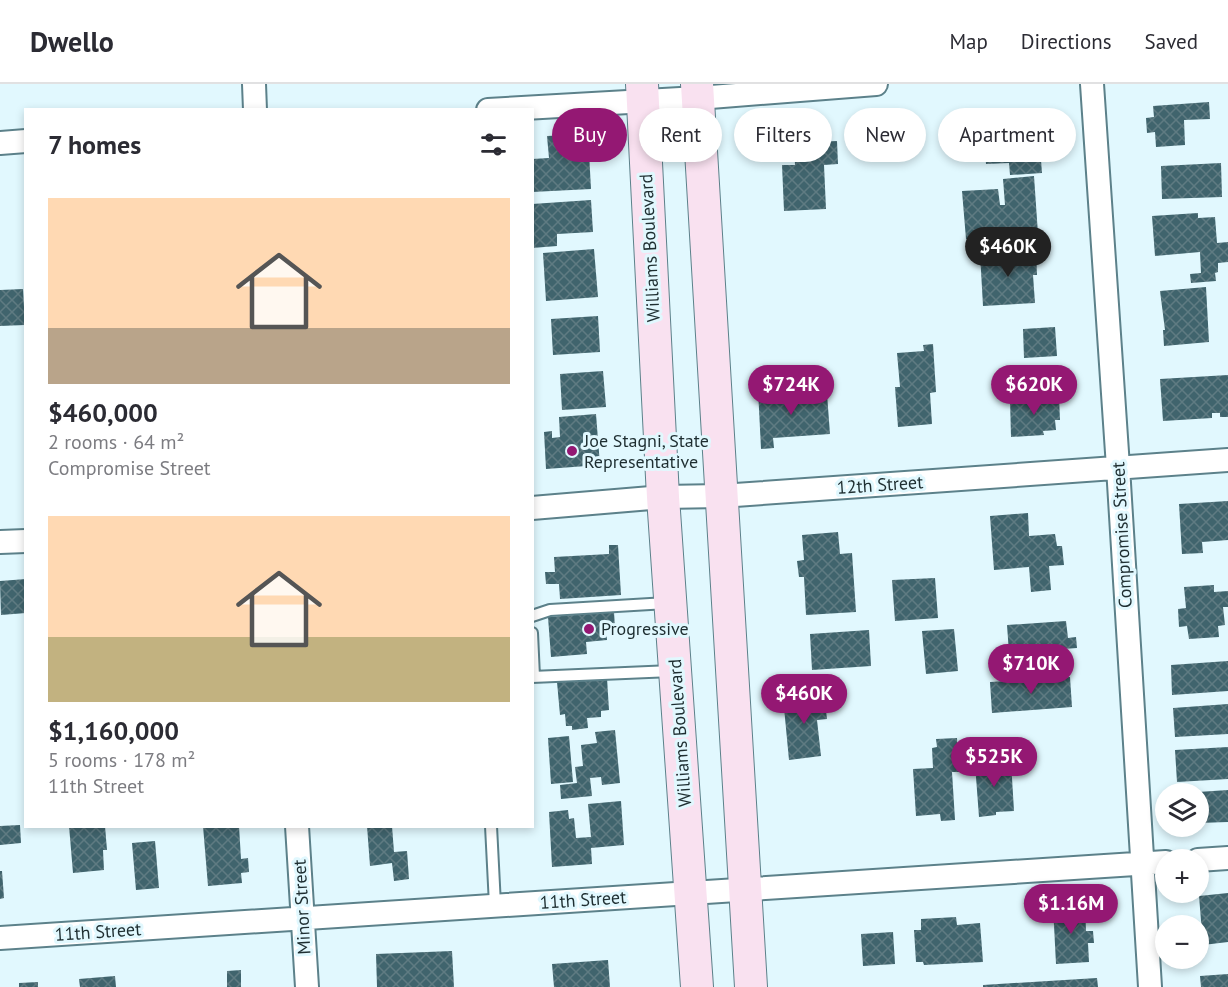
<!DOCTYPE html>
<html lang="en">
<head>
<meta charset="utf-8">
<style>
  body { margin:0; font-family:"PT Sans",sans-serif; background:#f7f7f7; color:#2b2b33; height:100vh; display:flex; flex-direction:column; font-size:22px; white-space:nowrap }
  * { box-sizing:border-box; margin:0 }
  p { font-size:20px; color:#7c7c81 }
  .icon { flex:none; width:33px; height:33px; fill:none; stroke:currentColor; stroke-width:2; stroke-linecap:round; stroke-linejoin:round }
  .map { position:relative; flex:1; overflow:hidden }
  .panel { position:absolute; left:24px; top:24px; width:510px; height:720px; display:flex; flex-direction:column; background:#fff; border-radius:0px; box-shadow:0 3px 9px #0003 }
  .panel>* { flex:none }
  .top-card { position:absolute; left:552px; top:24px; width:570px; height:54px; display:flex; gap:12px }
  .tools { position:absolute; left:1155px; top:699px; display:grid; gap:12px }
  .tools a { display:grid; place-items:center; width:54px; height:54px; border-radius:50%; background:#fff; box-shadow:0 3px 9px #0003; font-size:30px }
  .price { position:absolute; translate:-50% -51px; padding:0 14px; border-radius:21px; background:#941873; color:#fff; font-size:20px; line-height:39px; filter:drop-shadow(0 2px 3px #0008) }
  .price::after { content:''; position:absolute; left:50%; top:36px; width:18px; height:14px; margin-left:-9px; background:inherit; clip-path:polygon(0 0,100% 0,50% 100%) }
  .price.active { background:#222; color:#fff }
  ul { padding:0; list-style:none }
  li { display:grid; align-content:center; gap:12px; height:318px; padding:0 24px }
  li span { display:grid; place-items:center; height:186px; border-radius:0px; color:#555 }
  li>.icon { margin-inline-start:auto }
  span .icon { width:108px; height:108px; fill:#fffc; stroke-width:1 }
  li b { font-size:26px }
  h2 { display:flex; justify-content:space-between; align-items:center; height:72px; padding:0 24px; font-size:26px }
  .tag { padding:0 21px; border-radius:27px; background:#fff; box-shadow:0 3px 9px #0003; font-size:21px; line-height:54px }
  .tag.active { background:#941873; color:#fff }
  header { display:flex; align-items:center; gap:36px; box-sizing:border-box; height:84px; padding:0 30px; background:#fff; border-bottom:2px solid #e1e1e2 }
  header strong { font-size:28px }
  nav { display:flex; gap:33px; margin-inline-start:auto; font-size:21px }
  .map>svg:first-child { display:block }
</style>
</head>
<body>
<header>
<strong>Dwello</strong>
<nav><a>Map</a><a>Directions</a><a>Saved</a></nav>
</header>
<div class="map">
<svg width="1228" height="903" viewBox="0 0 1228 903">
  <defs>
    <pattern id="building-cross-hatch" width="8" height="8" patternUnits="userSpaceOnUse" patternTransform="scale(1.5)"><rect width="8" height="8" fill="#40646d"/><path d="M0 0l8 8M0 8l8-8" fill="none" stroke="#5f7b82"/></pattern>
  </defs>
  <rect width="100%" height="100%" fill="#e1f8fe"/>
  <path fill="url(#building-cross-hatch)" d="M1209,18L1210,35L1184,36L1185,61L1156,63L1155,48L1147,49L1146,34L1154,33L1153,22Z
    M1038,37L1042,89L1010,91L1009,79L986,80L984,55L1013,53L1012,39Z
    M588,50L591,105L532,108V75L549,74L547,52Z
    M837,57L838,80L824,81L826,125L784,127L782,81H795L794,59Z
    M1221,79L1222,113L1162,115L1161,82Z
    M1034,92L1038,150L966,155L962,107L998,105L1000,121H1005L1003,95Z
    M591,116L593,148L557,150V162L532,164V120Z
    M1198,129V134L1215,133L1217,159L1228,158V178L1218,179V188L1215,189L1216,197L1191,199L1190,190L1201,189L1200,168L1155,172L1152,132Z
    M594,165L598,213L546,217L543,169Z
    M1036,166L1037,191H1033L1035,219L983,222L980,169Z
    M1206,203L1209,258L1164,262L1163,246H1165L1160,207Z
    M23,205L25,241L0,242V206Z
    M598,232L600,268L553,271L551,235Z
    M1055,243L1057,272L1024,274L1023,245Z
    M933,260L936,308L930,309L932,340L898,343L895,303H900L897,269L924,267L923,261Z
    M603,287L606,323L562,326L560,290Z
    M1228,291V333H1220V329H1212V334L1163,337L1160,295Z
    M774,304V313L827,310L830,350L773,354L774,364L761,365L758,305Z
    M1059,313L1060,336H1055L1056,346L1043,347L1044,351L1011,353L1010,315Z
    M596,330L600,381L546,385L544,348L552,347V354L560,353L559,333Z
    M1228,417V456L1202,458L1203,469L1182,470L1179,420Z
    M1028,429L1029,452L1055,450L1057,462H1062L1064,481L1049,482L1051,506L1031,508L1029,483L994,486L990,432Z
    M838,448L840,470L852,469L856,528L806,531L804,493H799L797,477L804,476L802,451Z
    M609,461H618L621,511L560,515L559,500H546L545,488H555L554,473L609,470Z
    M935,494L938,534L895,537L892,496Z
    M26,495V529L1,531L0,497Z
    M1214,501V508L1228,507V523H1223L1225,541L1218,542L1219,553L1189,555L1187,542L1179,543L1178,525L1186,524L1184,503Z
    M614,528L615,544H606L607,556L586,558L587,570L551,573L548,533Z
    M1066,537L1068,554L1076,553L1077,564L1009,569L1007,541Z
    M954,545L958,587L926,590L922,547Z
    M869,546L871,582L812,586L810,550Z
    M1228,577V607L1172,611L1171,581Z
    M1070,593L1072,623L992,629L990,598Z
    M607,594L609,626L601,627V633L587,634L588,644L572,646V642H566L565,630L560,631L557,598Z
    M824,609L827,635L817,636L821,672L789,676L783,613Z
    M1228,620V650L1175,653L1173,624Z
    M615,646L620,699L602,701L601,693L590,694L592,712L561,715L560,701L577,699L575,683L583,682L581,661L597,659L595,648Z
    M569,652L573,698L551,700L548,654Z
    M957,654L959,688H952L955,736L941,737L940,730L916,732L913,685L933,684L932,664L937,663L936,655Z
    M1228,663V695L1177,698L1175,666Z
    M1011,677L1014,727L996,728V731L979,733L975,680Z
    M1228,706V738L1198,739V708Z
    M621,717L624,761L591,764L592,780L552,783L549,728L568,726L569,735L574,734L576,754L591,753L588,720Z
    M20,741L21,759L0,761V742Z
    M69,742H105L107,766H103L104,786L73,789Z
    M203,742H239L241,775L248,774L249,788L241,789L242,799L208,802Z
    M367,742H392L394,768L407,767L409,795L394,797L392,779L370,782Z
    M155,757L159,804L136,806L132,759Z
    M0,787H2L4,814L0,815Z
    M1228,809V858L1203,861L1199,812Z
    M1085,821L1086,847H1093L1094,859H1088L1089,878L1056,880L1053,822Z
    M956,833L957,841L980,839L983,878L924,881L923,878H916L914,846H921V835Z
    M893,848L895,880L863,882L861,850Z
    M452,867L454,903H377L376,870Z
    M608,876L610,903H554L552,880Z
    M241,886V903H227V887Z
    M1228,890V903H1201L1200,892Z
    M115,892L116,903H80L79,895Z
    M1097,894L1098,903H983V901Z
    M38,898V903H19V899Z"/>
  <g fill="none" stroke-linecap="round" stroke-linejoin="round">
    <defs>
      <path id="lane" d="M532,532L550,526L667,519
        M532,549L534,593
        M532,593L672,587
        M491,742L495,821"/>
      <path id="street" d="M254,0L255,26
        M1092,0L1118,383L1150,903
        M488,26L698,14L876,0
        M0,59L26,57
        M532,424L663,413L721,412L1228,376
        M0,458L26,457
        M297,742L307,903
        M1198,776L1228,774
        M0,854L1166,778"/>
      <path id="secondary" d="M642,0L663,413L697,903
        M697,0L751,903"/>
    </defs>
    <use href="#lane" stroke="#5c818a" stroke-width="14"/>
    <use href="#street" stroke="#5c818a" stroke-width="26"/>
    <use href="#secondary" stroke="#5c818a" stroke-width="34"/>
    <use href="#lane" stroke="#fff" stroke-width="10"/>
    <use href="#street" stroke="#fff" stroke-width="22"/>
    <use href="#secondary" stroke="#f9e1f0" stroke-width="32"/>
  </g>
  <g fill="#941873" stroke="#e1f8fe" stroke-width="2">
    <circle cx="572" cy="367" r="6"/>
    <circle cx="589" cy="545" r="6"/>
  </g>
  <g text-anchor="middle" stroke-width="6" stroke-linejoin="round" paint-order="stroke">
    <g font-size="18" fill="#1e2e31" stroke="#e1f8fe">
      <text transform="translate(650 164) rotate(-93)" y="6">Williams Boulevard</text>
      <text transform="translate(880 401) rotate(-4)" y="6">12th Street</text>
      <text transform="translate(1122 451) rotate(-93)" y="6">Compromise Street</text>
      <text transform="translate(680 649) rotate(-94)" y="6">Williams Boulevard</text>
      <text transform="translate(583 816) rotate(-4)" y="6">11th Street</text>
      <text transform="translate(302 823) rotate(-93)" y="6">Minor Street</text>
      <text transform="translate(98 848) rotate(-4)" y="6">11th Street</text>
    </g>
    <g font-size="18" fill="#1e2e31" stroke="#e1f8fe" text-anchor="start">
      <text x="584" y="363">Joe Stagni, State<tspan x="584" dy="21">Representative</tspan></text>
      <text x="601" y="551">Progressive</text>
    </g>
  </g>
</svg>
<div class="tools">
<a><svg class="icon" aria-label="layers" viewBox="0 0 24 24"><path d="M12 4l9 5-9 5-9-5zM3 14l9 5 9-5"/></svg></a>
<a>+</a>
<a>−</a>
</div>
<b class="price active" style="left:1008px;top:194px">$460K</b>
<b class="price" style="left:791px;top:332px">$724K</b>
<b class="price" style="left:1034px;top:332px">$620K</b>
<b class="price" style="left:1031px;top:611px">$710K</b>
<b class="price" style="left:804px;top:641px">$460K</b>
<b class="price" style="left:994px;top:704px">$525K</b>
<b class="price" style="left:1071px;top:851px">$1.16M</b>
<div class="top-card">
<a class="tag active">Buy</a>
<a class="tag">Rent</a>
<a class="tag">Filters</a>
<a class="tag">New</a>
<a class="tag">Apartment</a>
</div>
<section class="panel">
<h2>7 homes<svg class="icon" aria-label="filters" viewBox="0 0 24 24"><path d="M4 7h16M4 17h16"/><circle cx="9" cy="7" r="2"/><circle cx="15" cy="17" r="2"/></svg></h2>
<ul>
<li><span style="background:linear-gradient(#ffd9b3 70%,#b9a48a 0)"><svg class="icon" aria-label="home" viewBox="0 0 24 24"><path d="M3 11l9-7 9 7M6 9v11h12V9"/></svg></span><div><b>$460,000</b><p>2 rooms · 64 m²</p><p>Compromise Street</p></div></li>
<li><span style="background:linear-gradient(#ffd9b3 65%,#c2b280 0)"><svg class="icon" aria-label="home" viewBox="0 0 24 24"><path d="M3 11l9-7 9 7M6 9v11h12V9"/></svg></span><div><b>$1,160,000</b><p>5 rooms · 178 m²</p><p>11th Street</p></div></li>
</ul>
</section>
</div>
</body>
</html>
